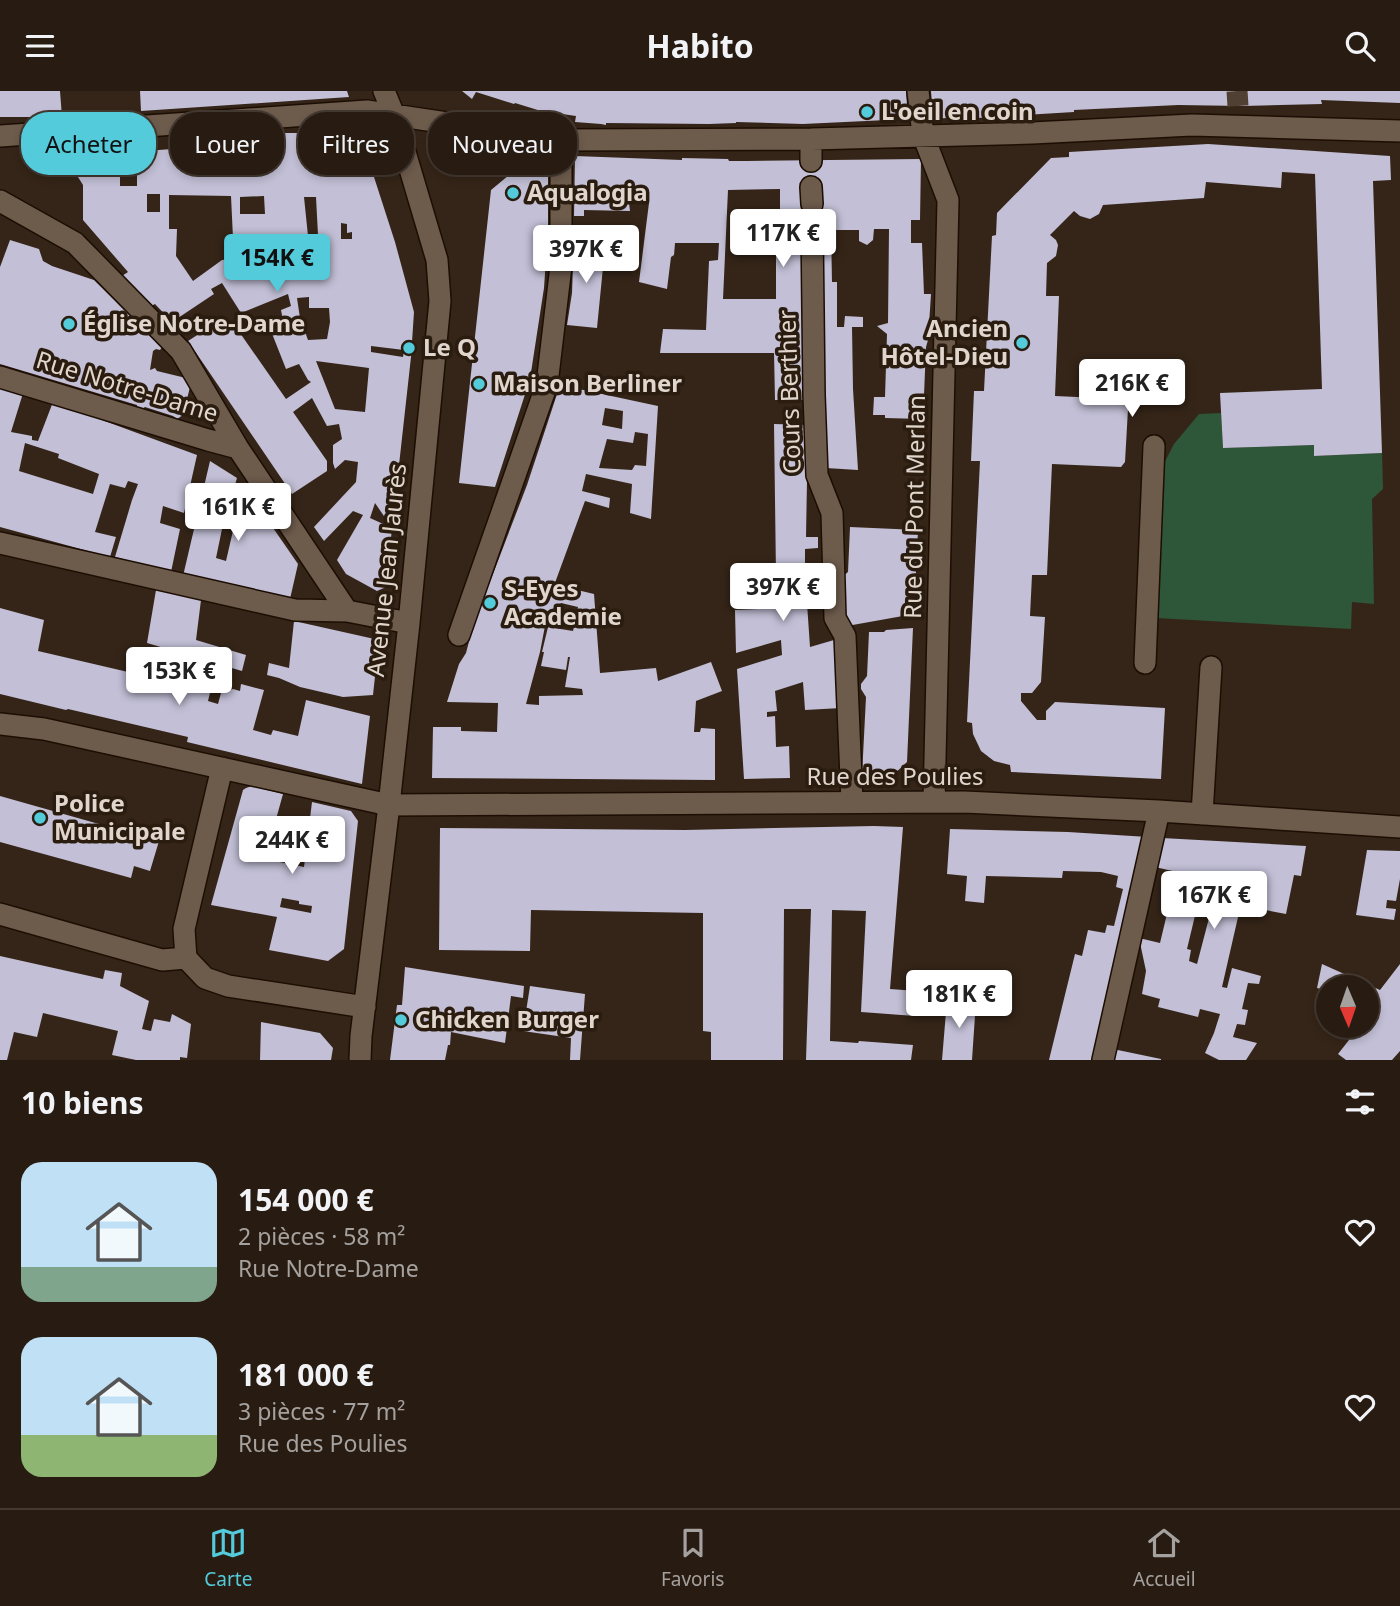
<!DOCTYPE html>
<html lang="fr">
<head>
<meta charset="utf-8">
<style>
  body { margin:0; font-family:"Noto Sans",sans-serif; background:#30251b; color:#f1f3f6; height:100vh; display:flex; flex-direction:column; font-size:26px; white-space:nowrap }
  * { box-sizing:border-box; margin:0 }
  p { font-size:23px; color:#a5a19f }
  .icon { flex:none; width:38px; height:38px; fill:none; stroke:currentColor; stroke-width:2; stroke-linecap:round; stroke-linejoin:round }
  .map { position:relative; height:969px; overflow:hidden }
  .details { display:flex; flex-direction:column; background:#281c12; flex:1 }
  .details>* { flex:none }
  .hud { position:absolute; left:21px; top:21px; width:700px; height:63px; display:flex; gap:14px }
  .needle { width:46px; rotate:178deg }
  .fabs { position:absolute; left:1316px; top:884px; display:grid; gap:14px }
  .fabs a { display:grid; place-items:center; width:63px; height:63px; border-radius:50%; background:#281c12; box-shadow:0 4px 10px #0003,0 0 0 2px #443a32; font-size:35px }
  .price { position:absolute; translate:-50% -60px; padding:0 16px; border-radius:7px; background:#fff; color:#222; font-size:23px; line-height:46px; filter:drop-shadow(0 2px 4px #0008) }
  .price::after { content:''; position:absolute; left:50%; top:42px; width:21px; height:16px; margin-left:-10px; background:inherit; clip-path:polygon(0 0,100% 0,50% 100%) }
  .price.selected { background:#53cbdb; color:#111 }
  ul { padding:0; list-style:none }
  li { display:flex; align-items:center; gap:21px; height:175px; padding:0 21px }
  li span { display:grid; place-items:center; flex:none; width:196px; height:140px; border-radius:21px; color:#555 }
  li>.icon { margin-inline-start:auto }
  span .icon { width:84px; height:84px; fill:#fffc; stroke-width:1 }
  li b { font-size:30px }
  h2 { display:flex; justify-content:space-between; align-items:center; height:84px; padding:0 21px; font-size:30px }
  .tag { padding:0 24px; border-radius:28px; background:#281c12; box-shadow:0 4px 10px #0003,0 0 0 2px #443a32; font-size:24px; line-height:63px }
  .tag.selected { background:#53cbdb; color:#111 }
  header { display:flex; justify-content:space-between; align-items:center; height:91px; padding:0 21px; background:#281c12; font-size:32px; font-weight:700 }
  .menu { display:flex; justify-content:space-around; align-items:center; height:98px; border-top:2px solid #443a32; background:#281c12; font-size:19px; color:#a5a19f }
  .menu a { display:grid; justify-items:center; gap:4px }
  .menu .selected { color:#53cbdb }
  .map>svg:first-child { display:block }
</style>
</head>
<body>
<header><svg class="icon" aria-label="menu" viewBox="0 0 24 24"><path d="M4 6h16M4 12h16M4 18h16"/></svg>Habito<svg class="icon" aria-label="search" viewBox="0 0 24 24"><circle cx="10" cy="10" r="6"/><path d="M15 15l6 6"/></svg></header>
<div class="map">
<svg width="1400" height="969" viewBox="0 0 1400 969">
  <rect width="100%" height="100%" fill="#352518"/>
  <path fill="#2e5639" d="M1221,322L1223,357L1314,354V365L1382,362L1383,398L1372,408L1374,513L1352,511L1351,538L1156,527L1160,380L1174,353L1199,323Z"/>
  <path fill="#c2bfd6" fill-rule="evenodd" d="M0,0H60L62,26H0Z
    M140,0H347L349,6L141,20Z
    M462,0H906L908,28L803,33L736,31V32L709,33L606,32V34L601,33L575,31L576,25L541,20L515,12L514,13L476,1L472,8Z
    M931,0H1400V12L1321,9L1322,13L1243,15L1178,14L1074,19V21L961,28L960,26L933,28Z
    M227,42H360L363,52L395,151L414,221L411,266L393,428H386L375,412L370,427L392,437L386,496L377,500L346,483L337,469L363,424L353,420L324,450L314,436L356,391L358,371L345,369L335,378L333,372V354L342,348L339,333L327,335L312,307L293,321L327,370V380L292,403L188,250L219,230L223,232H233L286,308L311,291L308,289L299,273L286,278L269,235L283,229L281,219L291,215L288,203L241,222L222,192L211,198L214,203L172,231L155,213L151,215L122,185L128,181L83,129V94L78,86L81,46L144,43L145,60L227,54ZM120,77H137V95H120ZM147,103H160V121H147ZM169,104L231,105L234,168L222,169L193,190L176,165L177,138H169ZM264,105L265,123H240V106ZM304,106H316L318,144L308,145ZM341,132L347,133V142L352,141V148H341ZM309,206V217H329L330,231L327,248L308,249L300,227L297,207ZM371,255L404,259L403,266L371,261ZM316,270L369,277L365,321L335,318Z
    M1208,53L1390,65L1391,89L1373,90L1382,362L1314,365V354L1223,357L1220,302L1322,298L1315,83L1282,81L1281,97L1206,91L1204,107L1103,114L1099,123L1090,128L1080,125L1074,120L1050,144L1056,149L1058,154L1056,165L1047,172L1046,205H1059L1055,305L1121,308L1124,311L1128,318L1125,371L1121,376L1052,373L1047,484H1032L1030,525L1045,526L1041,591L1032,602H1021V610L1037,629H1046V620L1055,611L1165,617L1161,688L1011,681L1010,674L994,670L981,660L973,643L972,632L967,631L980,370H971L974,300H984L992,145L996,144L997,122L1051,67L1069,66V61Z
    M532,65H548V139L544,197L530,288L495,396L459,392L491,99Z
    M575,65L682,69V67L728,68L729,70H747L921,68L920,129H911V152H922L924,203H931L928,249L926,256L923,328L885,327V324H873L874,306H885L887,243L877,235L888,232L889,138H874L873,149L867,154L859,150V139H831L832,191H837V236H844L845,225L863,226V236H852L853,298L858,379L826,377L808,309H775L774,262H660L663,238L706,239L709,170L718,169L719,152H675L674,164L671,166L667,198L639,191L649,112H629L630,120L584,119V125H574ZM780,98V133L776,136V208H723L728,99Z
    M574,147L583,148L582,154L605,156L597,237L567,234L572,202Z
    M10,149L39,158L43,170L52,175L94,189L162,256L160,259L156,258L153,260L150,279L155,277L157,280L190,288L192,293L190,296L183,324L177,328L173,325L145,316L142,318L137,316V314L0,273V176Z
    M0,292L24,299L11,341L32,345V349L38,350L53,311L197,364L184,422L163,415L160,432L180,438L171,481L115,466L132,409L138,393L128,390L125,397L110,393L95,441L116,446L110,466L0,436ZM25,352L59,363L58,367L99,383L93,403L19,380Z
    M560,294L658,315L651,428L630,422L632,393L586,383L582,400L610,407L609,417L585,410L552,500L555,499L557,496L568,497L567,503H571L573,498L594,503L600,582L656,577L658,590L711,571L722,600L696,610L694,641H700L701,637L715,638V689L432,687L433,636H461V640L497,641L498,612L447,611L459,573L466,562L473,535L527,394ZM605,317L623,320L622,338L602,334ZM635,341L648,343L646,375L635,374L632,379L599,377L607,348L633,352ZM561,512L578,516L573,540L548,536L542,561H544L541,575L566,579L568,566H570L565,596L582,598L583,604L539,605V614L526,613L540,561L545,535L548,536L553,518L558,519Z
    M774,333L808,334L806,446H818V457L805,458V483L810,556L834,549L841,617L805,619L803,591L775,600L777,620L767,621V626L775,625L776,656L789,655L790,687L744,688L737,578L782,564L781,549L736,562L735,519L779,517L776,485Z
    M210,370L237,387L222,438L216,467L226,470L239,414L236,413L242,392L298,473L290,508L183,485Z
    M850,436L918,439L914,523L847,535L841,487L848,481Z
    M156,499L201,509L196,549L246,564L242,580L147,552Z
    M0,517L44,529L38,560L201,598L205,582L214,585L208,610L218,613L221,602L233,598L240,600L241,593L264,599L253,639L271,644L273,639L298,645L306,609L370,625L362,693L187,651L188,646L68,618L66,619L0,603Z
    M294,530L379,549L373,604L343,606L300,596L279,587L267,584L269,572L289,577Z
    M913,537L907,671L891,686L862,685L866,606L861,598V593L867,585L869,541H884L886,539Z
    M252,695L283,703L265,768L304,776L312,711L351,720L358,730L344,858L328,870L269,859L277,826L211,814L243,699L246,697ZM282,807L299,810V813L312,815L311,822L280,816Z
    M0,705L159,750L150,780L134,775L131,787L0,751Z
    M874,735L903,736L890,898L917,900L915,925L861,921L866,820L832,819L830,950L858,952L859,950L913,954L911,969H806L811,818H784L783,969H711V941L703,940V822L531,819L530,860L439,859L440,737L685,739Z
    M950,738L1068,741L1148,746L1095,969H1049L1075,863L1082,865L1088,839L1105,842L1107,834L1114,835L1123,798L1116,796L1118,785L1101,781L1063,780L1062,787L986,785L984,812L965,810L967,785L947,783Z
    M1162,747L1306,755L1301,785L1294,784L1286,823L1260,818L1263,799L1204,787L1187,858L1191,859L1189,870L1197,873L1214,808L1241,813L1222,896L1227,897L1232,877L1261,885L1259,893L1248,892L1242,918L1248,919L1245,934L1237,933L1233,946L1257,952L1246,969H1219L1205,962L1214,942L1220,923L1200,918L1198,926L1158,916L1160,908L1142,903L1146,880L1139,847L1160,852L1177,781L1155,776Z
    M1367,759L1400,760V788L1396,810L1387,809L1386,817L1396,818L1394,829L1356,824Z
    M0,865L103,888L105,879L122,882L120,895L149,910L142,938L151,940L154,928L170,931L172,923L191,933L187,967L180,966V969H136L112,964L118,940L43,922L37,946L14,941L7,969H0Z
    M1322,873L1380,899L1400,873V960L1392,969H1346L1338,963L1349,949L1335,939L1339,934H1367V928L1374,919L1367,912V896H1328V900L1317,897Z
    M405,876L524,895L523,907L511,905L505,952L451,941L450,954H448L445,969H390L397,914H402Z
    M530,895L585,903L580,969H570L571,947L523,940Z
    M947,909L976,910L972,969H942Z
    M261,931L320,942L333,957L331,969H260Z
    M1113,958L1161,968V969H1110Z"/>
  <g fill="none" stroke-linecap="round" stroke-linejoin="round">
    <path stroke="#4f4033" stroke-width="21" stroke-dasharray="21 10" stroke-linecap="butt" d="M1237,0L1238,15"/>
    <defs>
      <path id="minor" d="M918,0L923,44L948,109L934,711
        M0,45L367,20L561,49L811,48L1032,42L1192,34L1400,40
        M811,48V70
        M811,96L812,113
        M0,110L75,152L181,260L238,357L347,520
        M812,135L814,304L817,384L832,422L835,527L845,545L852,711
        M0,286L208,349L238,357
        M0,452L295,519L347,520L409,532
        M459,544L547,293L561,175V49
        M1145,572L1154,355
        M0,633L44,638L389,714L964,711L1159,720L1400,736
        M222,677L184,838L186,867L205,887L228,895L365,916
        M1202,723L1211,576
        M0,823L162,869L186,867
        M360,969L361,945L389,714L409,532L440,210L437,169L394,24L384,0
        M1103,969L1159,720"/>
    </defs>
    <use href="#minor" stroke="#1c0e03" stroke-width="24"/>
    <use href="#minor" stroke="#6d5b4c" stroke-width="21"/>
  </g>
  <g fill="#53cbdb" stroke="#2a1c0e" stroke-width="2.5">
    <circle cx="867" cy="21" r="7"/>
    <circle cx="513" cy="102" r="7"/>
    <circle cx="69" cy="233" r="7"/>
    <circle cx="1022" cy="252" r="7"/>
    <circle cx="409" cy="257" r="7"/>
    <circle cx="479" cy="293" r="7"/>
    <circle cx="490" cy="512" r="7"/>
    <circle cx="40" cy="727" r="7"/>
    <circle cx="401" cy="929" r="7"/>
  </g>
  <g text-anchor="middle" stroke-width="7" stroke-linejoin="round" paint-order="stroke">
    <g font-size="24" font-weight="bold" fill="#e0d6cd" stroke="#2a1c0e" text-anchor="start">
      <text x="881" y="29">L'oeil en coin</text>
      <text x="527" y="110">Aqualogia</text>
      <text x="83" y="241">Église Notre-Dame</text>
      <text x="1008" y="246" text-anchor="end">Ancien<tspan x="1008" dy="28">Hôtel-Dieu</tspan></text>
      <text x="423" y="265">Le Q</text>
      <text x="493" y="301">Maison Berliner</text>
      <text x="504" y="506">S-Eyes<tspan x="504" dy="28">Academie</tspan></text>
      <text x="54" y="721">Police<tspan x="54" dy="28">Municipale</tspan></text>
      <text x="415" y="937">Chicken Burger</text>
    </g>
    <g font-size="24" fill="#e0d6cd" stroke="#2a1c0e">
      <text transform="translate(127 296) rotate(17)" y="8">Rue Notre-Dame</text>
      <text transform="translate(790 301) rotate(-92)" y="8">Cours Berthier</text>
      <text transform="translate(915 416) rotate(-89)" y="8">Rue du Pont Merlan</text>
      <text transform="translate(387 479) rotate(-84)" y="8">Avenue Jean Jaurès</text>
      <text x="895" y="694">Rue des Poulies</text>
    </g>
  </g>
</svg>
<div class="fabs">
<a><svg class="needle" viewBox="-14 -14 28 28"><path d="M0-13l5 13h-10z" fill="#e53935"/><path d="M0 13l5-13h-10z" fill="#a5a19f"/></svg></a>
</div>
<b class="price" style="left:783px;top:178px">117K €</b>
<b class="price" style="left:586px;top:194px">397K €</b>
<b class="price selected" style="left:277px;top:203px">154K €</b>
<b class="price" style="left:1132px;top:328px">216K €</b>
<b class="price" style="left:238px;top:452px">161K €</b>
<b class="price" style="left:783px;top:532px">397K €</b>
<b class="price" style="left:179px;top:616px">153K €</b>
<b class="price" style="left:292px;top:785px">244K €</b>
<b class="price" style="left:1214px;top:840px">167K €</b>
<b class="price" style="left:959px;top:939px">181K €</b>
<div class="hud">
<a class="tag selected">Acheter</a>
<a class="tag">Louer</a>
<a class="tag">Filtres</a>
<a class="tag">Nouveau</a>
</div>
</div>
<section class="details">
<h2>10 biens<svg class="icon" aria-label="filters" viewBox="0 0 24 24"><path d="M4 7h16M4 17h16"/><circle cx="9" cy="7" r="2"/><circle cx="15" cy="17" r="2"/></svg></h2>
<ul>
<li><span style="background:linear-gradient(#bfe0f5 75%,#7fa58c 0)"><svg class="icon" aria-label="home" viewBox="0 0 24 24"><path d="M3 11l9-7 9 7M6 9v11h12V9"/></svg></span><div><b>154 000 €</b><p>2 pièces · 58 m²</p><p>Rue Notre-Dame</p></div><svg class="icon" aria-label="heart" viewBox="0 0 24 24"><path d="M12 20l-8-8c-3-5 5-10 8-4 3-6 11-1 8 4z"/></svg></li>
<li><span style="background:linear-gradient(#bfe0f5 70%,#8fb573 0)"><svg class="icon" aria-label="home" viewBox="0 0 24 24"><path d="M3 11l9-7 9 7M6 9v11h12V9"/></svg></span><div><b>181 000 €</b><p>3 pièces · 77 m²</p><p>Rue des Poulies</p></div><svg class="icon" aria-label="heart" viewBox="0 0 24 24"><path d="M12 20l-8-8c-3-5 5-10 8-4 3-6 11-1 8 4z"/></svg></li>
</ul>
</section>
<nav class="menu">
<a class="selected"><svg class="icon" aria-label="map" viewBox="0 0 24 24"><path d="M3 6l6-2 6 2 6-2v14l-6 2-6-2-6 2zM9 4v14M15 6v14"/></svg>Carte</a>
<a><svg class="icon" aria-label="saved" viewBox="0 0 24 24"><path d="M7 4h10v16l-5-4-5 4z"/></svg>Favoris</a>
<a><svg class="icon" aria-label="home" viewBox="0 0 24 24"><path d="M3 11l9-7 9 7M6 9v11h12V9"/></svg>Accueil</a>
</nav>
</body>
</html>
